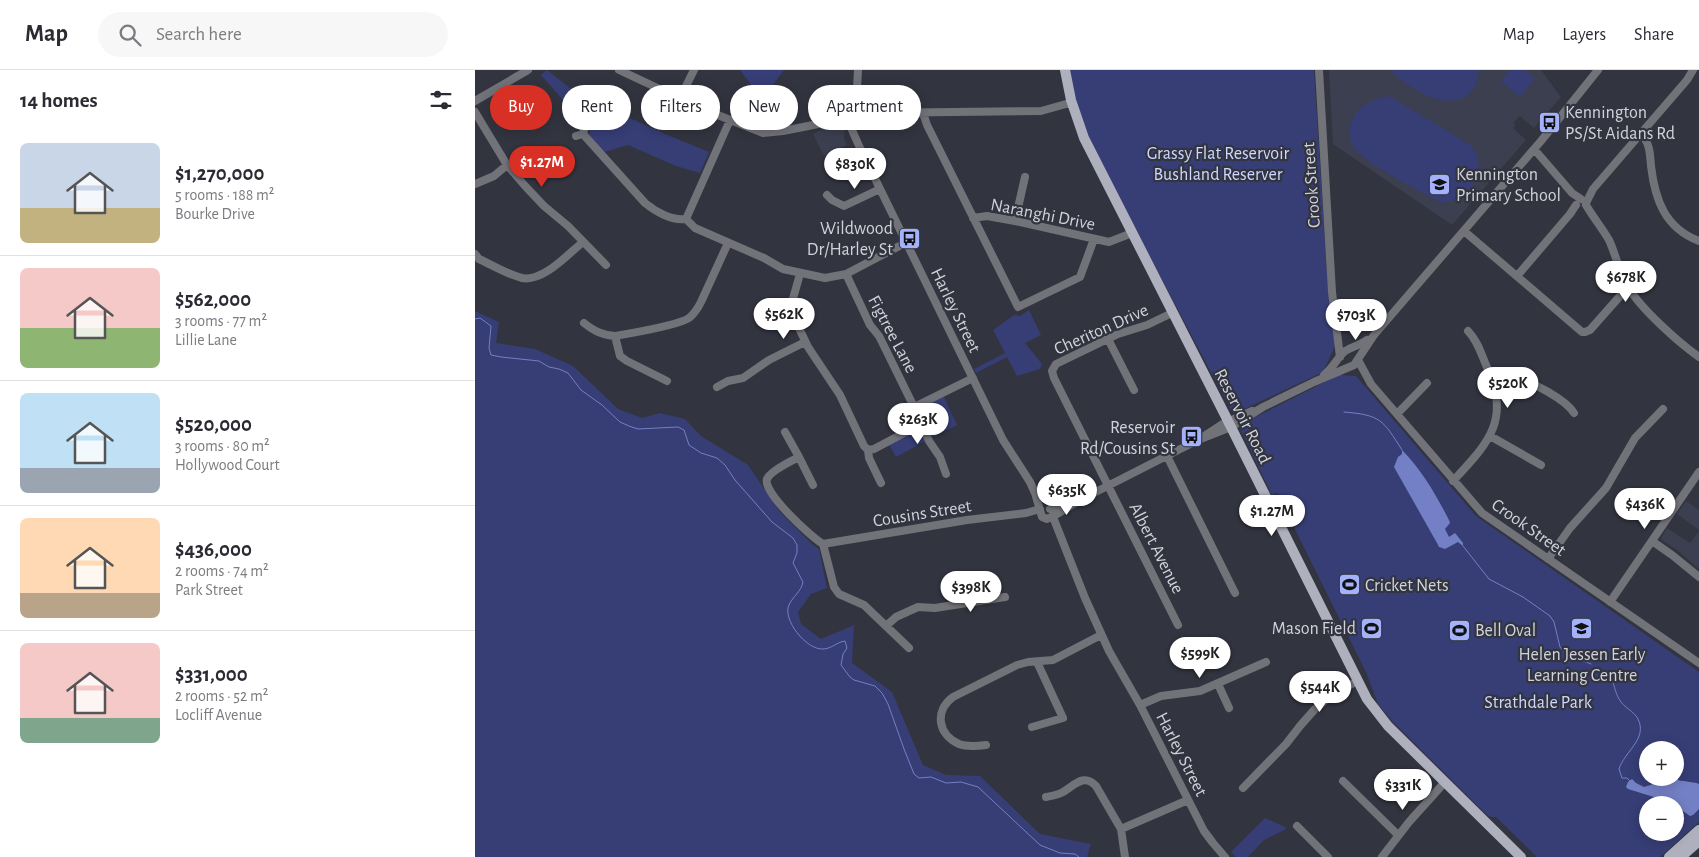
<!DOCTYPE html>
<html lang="en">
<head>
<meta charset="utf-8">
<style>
  body { margin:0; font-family:"Alegreya Sans",sans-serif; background:#f7f7f7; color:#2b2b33; height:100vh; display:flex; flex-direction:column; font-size:19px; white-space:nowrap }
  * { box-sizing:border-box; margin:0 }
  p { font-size:16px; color:#7c7c81 }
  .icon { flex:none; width:28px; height:28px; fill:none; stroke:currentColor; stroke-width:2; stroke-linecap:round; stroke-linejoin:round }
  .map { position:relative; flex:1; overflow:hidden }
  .details { display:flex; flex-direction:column; background:#fff; width:475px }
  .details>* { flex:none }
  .banner { position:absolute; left:15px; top:15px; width:475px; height:45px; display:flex; gap:10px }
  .controls { position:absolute; left:1164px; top:671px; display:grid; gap:10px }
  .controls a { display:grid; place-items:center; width:45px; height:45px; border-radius:50%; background:#fff; box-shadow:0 2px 12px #0003; font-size:25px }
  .price { position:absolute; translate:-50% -42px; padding:0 11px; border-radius:18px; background:#fff; color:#222; font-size:16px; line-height:32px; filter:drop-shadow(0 1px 2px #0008) }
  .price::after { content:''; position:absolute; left:50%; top:30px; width:15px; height:11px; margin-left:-8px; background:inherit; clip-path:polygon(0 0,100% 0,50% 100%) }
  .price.current { background:#d93025; color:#fff }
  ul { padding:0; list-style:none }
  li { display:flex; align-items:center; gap:15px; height:125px; padding:0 20px }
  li+li { border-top:1px solid #e1e1e2 }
  li span { display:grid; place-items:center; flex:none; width:140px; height:100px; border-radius:8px; color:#555 }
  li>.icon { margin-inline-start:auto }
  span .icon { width:60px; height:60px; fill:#fffc; stroke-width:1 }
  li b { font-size:21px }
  h2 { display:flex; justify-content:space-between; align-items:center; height:60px; padding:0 20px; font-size:21px }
  .pill { padding:0 18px; border-radius:22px; background:#fff; box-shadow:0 2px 12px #0003; font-size:18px; line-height:45px }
  .pill.current { background:#d93025; color:#fff }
  header { display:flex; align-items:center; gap:30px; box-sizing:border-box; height:70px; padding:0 25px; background:#fff; border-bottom:1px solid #e1e1e2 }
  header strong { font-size:24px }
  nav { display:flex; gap:28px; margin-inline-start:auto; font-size:18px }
  .search { width:350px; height:45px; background:#f7f7f7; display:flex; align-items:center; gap:12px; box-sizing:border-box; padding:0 18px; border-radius:28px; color:#7c7c81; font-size:19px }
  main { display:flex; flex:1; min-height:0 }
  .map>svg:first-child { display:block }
</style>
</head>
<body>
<header>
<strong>Map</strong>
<div class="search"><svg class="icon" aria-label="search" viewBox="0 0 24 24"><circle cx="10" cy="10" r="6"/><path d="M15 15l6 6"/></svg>Search here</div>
<nav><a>Map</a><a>Layers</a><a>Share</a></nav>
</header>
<main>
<section class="details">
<h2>14 homes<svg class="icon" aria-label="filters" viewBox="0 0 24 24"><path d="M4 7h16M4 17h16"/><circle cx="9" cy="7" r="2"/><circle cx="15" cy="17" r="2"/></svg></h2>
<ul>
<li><span style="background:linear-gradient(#c9d6e8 65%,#c2b280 0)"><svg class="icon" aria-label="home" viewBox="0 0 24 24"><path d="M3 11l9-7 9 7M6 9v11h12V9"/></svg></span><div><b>$1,270,000</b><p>5 rooms · 188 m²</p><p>Bourke Drive</p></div></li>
<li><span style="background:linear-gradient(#f6c9c9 60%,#8fb573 0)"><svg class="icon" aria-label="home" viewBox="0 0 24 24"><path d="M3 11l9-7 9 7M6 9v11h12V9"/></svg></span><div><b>$562,000</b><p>3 rooms · 77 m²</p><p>Lillie Lane</p></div></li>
<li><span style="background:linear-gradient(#bfe0f5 75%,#9aa5b1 0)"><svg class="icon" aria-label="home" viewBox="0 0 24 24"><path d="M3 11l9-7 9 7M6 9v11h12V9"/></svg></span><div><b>$520,000</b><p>3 rooms · 80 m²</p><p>Hollywood Court</p></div></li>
<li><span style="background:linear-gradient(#ffd9b3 75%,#b9a48a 0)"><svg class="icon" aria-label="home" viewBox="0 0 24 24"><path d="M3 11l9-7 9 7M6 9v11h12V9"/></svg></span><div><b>$436,000</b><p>2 rooms · 74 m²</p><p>Park Street</p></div></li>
<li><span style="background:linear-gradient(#f6c9c9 75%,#7fa58c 0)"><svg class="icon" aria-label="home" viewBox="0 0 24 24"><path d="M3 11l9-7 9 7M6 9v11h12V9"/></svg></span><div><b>$331,000</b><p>2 rooms · 52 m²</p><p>Locliff Avenue</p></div></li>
</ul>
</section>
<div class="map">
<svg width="1224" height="787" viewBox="0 0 1224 787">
  <rect width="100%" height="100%" fill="#32343f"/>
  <path fill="#3b3f4f" d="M854,0H1066L1086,27L1059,58L1045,46L1039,52L1040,56L1038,58L1051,70L977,155L858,74Z
    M363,56L367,57L370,59L369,69L372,75L349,86L338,64L347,59Z
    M1211,431L1224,440V460L1202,444Z
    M1192,458L1215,473L1224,461V499L1202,480L1187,470L1186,468Z"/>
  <path fill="#373e76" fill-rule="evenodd" d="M72,0L104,25L190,64L234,82L225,103L201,96L153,75L129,82L114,65L116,56L107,52L66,5Z
    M265,0H309L292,23L278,17Z
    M591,0H839L853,221L860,276L848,302L763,342L756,340L656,151L605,49Z
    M916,0H1004C998,54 938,25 916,0Z
    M1035,0H1049L1060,9L1045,27L1026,11Z
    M914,26L995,75C999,79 1003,84 1003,89C1006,103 996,121 984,128C979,131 974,132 968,133C949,123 888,93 878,76C873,68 874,59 877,51C883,35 899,29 914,26Z
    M554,240L566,265L550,273L567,294L565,299L542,306L532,287L501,303L499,299L530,283L518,260L539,245L545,246Z
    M0,241L24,252L21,273L60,279L98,296L143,339L167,348L185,343L210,349L226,366L273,395L304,441L338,475L344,479L352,518L336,524L323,542L326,554L346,569L379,555L377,593L417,622L448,695L471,705L505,706L565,764L616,774L612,787H0Z
    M864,305L881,306L1001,446L1224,602V752L1185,787H1062L1021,747H1016L1011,744L918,652L903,634L891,602L802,423L797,425L765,359L767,355L771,352ZM1172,680H1200V708H1172ZM1172,735H1200V762H1172Z
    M468,325L482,355L456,368L445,342V338Z
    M445,355L452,370L421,387L412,371Z
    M790,748L810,757L811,759L789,770L773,787H761L756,782Z"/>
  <path fill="#7480c6" d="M927,380C947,400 961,425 974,450L975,453L970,459L974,467L980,463L988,473V476L983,472L970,479L964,477L962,473L919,397L923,387L927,384Z
    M1157,709L1161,713L1169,717L1191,710L1201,709C1206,712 1217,711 1224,714V739L1218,745L1215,746L1195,732L1153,719L1151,717L1153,712Z"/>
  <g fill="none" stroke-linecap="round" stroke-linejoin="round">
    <path stroke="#7480c6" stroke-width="1" d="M0,249L5,248L16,256L14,278L16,285L26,287L64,291L74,297L84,299L93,303L106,320L127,335L145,352L154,356L163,359L203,357L209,360L214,375L226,383L242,388L250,395L260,410L297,452L318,468L322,475V483L318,493L328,512C326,522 318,526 314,535C307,549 331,580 348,579C356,579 362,572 370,571L372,578L368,584L366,595L375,607L379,610L400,616L407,623L413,634L429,679L439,704L444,708L456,707L471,713L486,712L503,717L565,775L585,783L600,784L604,787
      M869,342C906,345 908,350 927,380
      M988,476L1014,509L1048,527L1075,546L1079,552L1085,577L1091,584L1116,594
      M1123,598C1142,608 1136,614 1144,629C1149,638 1159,641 1163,649C1173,669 1149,682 1144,699L1147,708H1152L1155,711"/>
    <path stroke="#727379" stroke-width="8" d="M144,0L225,38L288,63L308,61L343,54L354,49L393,43L566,41L591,34H597
      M383,0L382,18L386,45
      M844,0L857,222L865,287
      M205,28L219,0
      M0,31L53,0
      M0,42L32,95L51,117L69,136L93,156L131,195
      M448,43L452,55L543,237L605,207L619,169
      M375,47L377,60L385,78L528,370L555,412L560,423L567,447L572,449L582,444L605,430
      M380,50V27L382,18
      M108,64L170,133C181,142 197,151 211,149
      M1166,64C1175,73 1175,84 1176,96C1180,130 1190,158 1224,171
      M101,66L108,64L110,57
      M1059,79L1097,123L1106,129
      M0,114L19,106L32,95
      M352,125L357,130L369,136L405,119
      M1111,133L1118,119L1212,10L1218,0
      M1111,135C1118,147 1127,158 1134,170C1141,185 1144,202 1153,217C1166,239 1203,272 1224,287
      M498,148L512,146L540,151L634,172L657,163
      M211,149L220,158L289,188L308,199L350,208L371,204L432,172
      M211,149L255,50
      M540,151L550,107
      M989,161L1107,262H1110L1115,260L1153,217
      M0,184L4,189C17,195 34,205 47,208C68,212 92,185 108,172
      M325,204L315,239L333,277L365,325L389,376L393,380
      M371,204L395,255L404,266L410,278L439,337L498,308
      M1042,206L1095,144L1101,135
      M697,243L672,255L643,264L581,294L577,301L579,308L703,555
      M109,253C119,261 127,265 140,266C156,263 202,256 214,248C219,244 223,238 226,232L253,173
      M140,266L145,286L152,291L192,311
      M633,269L659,320
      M883,290L896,314L1007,443L1224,593
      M849,305C859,297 862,288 869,282C872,279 885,275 892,270
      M1019,313C1027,311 1035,309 1043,310C1057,311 1091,330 1099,343
      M242,317L253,311L268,308L294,290L330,272
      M439,337L454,371L465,387L471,404
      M922,344L952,313
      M310,362L324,387
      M1015,366L1066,395
      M723,370L756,357L788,337L839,312L879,295L899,265L1066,71L1123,0
      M692,386L760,523
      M978,411C1015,371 1036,350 1011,295C1006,283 1002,270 993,261
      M406,413L394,388L393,380L399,379L446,354
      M338,415L324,387C316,391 295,401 292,409C287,422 336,467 348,474
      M575,439L605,430L723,370L746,355L777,341
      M578,447L610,528L634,581L665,635L729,761L738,773L750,787
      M1177,471L1197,485L1224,507
      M348,474L492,450L551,443L565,439
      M348,474L359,517L364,524L389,535L434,578
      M1073,489L1095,458L1131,418L1160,368L1188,339
      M1135,532L1224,402
      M411,556L421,547L443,537L460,538L530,527
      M743,614L754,638
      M854,625L883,611
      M665,635L686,626L725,621L791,592
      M557,657L588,648L562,592
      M511,675C503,676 492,677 484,674C463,665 459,641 478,627L542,595L553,592L578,590L626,565
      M868,711L923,765
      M768,718L811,674L825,656L840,639L858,624
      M571,727C576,726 582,725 586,723C598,717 608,702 621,716L646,759L713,730
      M822,756L853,787
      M646,759L650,787
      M907,787L934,752L970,712"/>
    <path stroke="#aeb1bd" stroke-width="10" d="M590,0L596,30L609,68L750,345L892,629L913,656L1046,787
      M1194,787L1224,760
      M1206,787L1224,771"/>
  </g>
  <defs>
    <symbol id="bus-square" viewBox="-11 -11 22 22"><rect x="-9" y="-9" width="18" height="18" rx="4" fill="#a4b2fc" stroke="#32343f"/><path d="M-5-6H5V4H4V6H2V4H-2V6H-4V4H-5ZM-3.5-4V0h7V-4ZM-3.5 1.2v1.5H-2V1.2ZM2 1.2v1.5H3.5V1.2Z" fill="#111"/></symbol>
    <symbol id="school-square" viewBox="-11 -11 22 22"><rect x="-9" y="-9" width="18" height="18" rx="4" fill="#a4b2fc" stroke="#32343f"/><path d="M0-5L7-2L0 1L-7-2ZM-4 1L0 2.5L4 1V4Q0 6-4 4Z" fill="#111"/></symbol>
    <symbol id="stadium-square" viewBox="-11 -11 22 22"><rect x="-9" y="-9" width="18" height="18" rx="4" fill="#a4b2fc" stroke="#32343f"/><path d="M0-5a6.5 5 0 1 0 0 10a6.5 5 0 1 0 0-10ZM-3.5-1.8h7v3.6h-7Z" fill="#111"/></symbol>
  </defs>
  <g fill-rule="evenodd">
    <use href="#bus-square" x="1062" y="40" width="25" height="25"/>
    <use href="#school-square" x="952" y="102" width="25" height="25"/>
    <use href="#bus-square" x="422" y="156" width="25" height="25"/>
    <use href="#bus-square" x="704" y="354" width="25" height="25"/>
    <use href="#stadium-square" x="862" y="502" width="25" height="25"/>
    <use href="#stadium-square" x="884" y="546" width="25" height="25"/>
    <use href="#school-square" x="1094" y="546" width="25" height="25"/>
    <use href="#stadium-square" x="972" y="548" width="25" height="25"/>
  </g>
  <g text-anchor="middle" stroke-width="4.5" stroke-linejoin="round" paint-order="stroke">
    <g font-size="18" fill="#d1d3da" stroke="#32343f" text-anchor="start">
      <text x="1090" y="48">Kennington<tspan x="1090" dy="21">PS/St Aidans Rd</tspan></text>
      <text x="981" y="110">Kennington<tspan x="981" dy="21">Primary School</tspan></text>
      <text x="418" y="164" text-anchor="end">Wildwood<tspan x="418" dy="21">Dr/Harley St</tspan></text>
      <text x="700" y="363" text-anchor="end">Reservoir<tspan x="700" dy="21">Rd/Cousins St</tspan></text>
      <text x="890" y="521">Cricket Nets</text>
      <text x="881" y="564" text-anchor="end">Mason Field</text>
      <text x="1000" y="566">Bell Oval</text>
      <text x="1107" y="590" text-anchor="middle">Helen Jessen Early<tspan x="1107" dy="21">Learning Centre</tspan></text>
    </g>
    <g font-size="18" fill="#cfd7fe" stroke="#32343f">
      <text x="743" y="89">Grassy Flat Reservoir<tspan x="743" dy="21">Bushland Reserver</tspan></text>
      <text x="1063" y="638">Strathdale Park</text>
    </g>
    <g font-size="18" fill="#d1d3da" stroke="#32343f">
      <text transform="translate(836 115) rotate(-94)" y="6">Crook Street</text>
      <text transform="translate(568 144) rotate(11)" y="6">Naranghi Drive</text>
      <text transform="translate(481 240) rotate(64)" y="6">Harley Street</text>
      <text transform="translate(626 259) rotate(-24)" y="6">Cheriton Drive</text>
      <text transform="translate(418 264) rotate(62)" y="6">Figtree Lane</text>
      <text transform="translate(768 346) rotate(63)" y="6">Reservoir Road</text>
      <text transform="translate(447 443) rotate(-9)" y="6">Cousins Street</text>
      <text transform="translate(1054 457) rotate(35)" y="6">Crook Street</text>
      <text transform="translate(682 478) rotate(63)" y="6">Albert Avenue</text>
      <text transform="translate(707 684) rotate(63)" y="6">Harley Street</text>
    </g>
  </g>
</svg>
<div class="controls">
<a>+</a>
<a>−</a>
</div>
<b class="price current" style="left:67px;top:118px">$1.27M</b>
<b class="price" style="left:380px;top:120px">$830K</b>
<b class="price" style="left:1151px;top:233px">$678K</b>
<b class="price" style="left:309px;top:270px">$562K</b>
<b class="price" style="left:881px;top:271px">$703K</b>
<b class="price" style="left:1033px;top:339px">$520K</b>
<b class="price" style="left:443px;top:375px">$263K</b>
<b class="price" style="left:592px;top:446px">$635K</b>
<b class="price" style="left:1170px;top:460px">$436K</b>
<b class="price" style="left:797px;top:467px">$1.27M</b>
<b class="price" style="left:496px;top:543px">$398K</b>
<b class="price" style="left:725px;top:609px">$599K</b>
<b class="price" style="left:845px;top:643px">$544K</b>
<b class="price" style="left:928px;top:741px">$331K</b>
<div class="banner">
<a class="pill current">Buy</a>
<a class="pill">Rent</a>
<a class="pill">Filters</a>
<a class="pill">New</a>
<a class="pill">Apartment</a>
</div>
</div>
</main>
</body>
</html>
